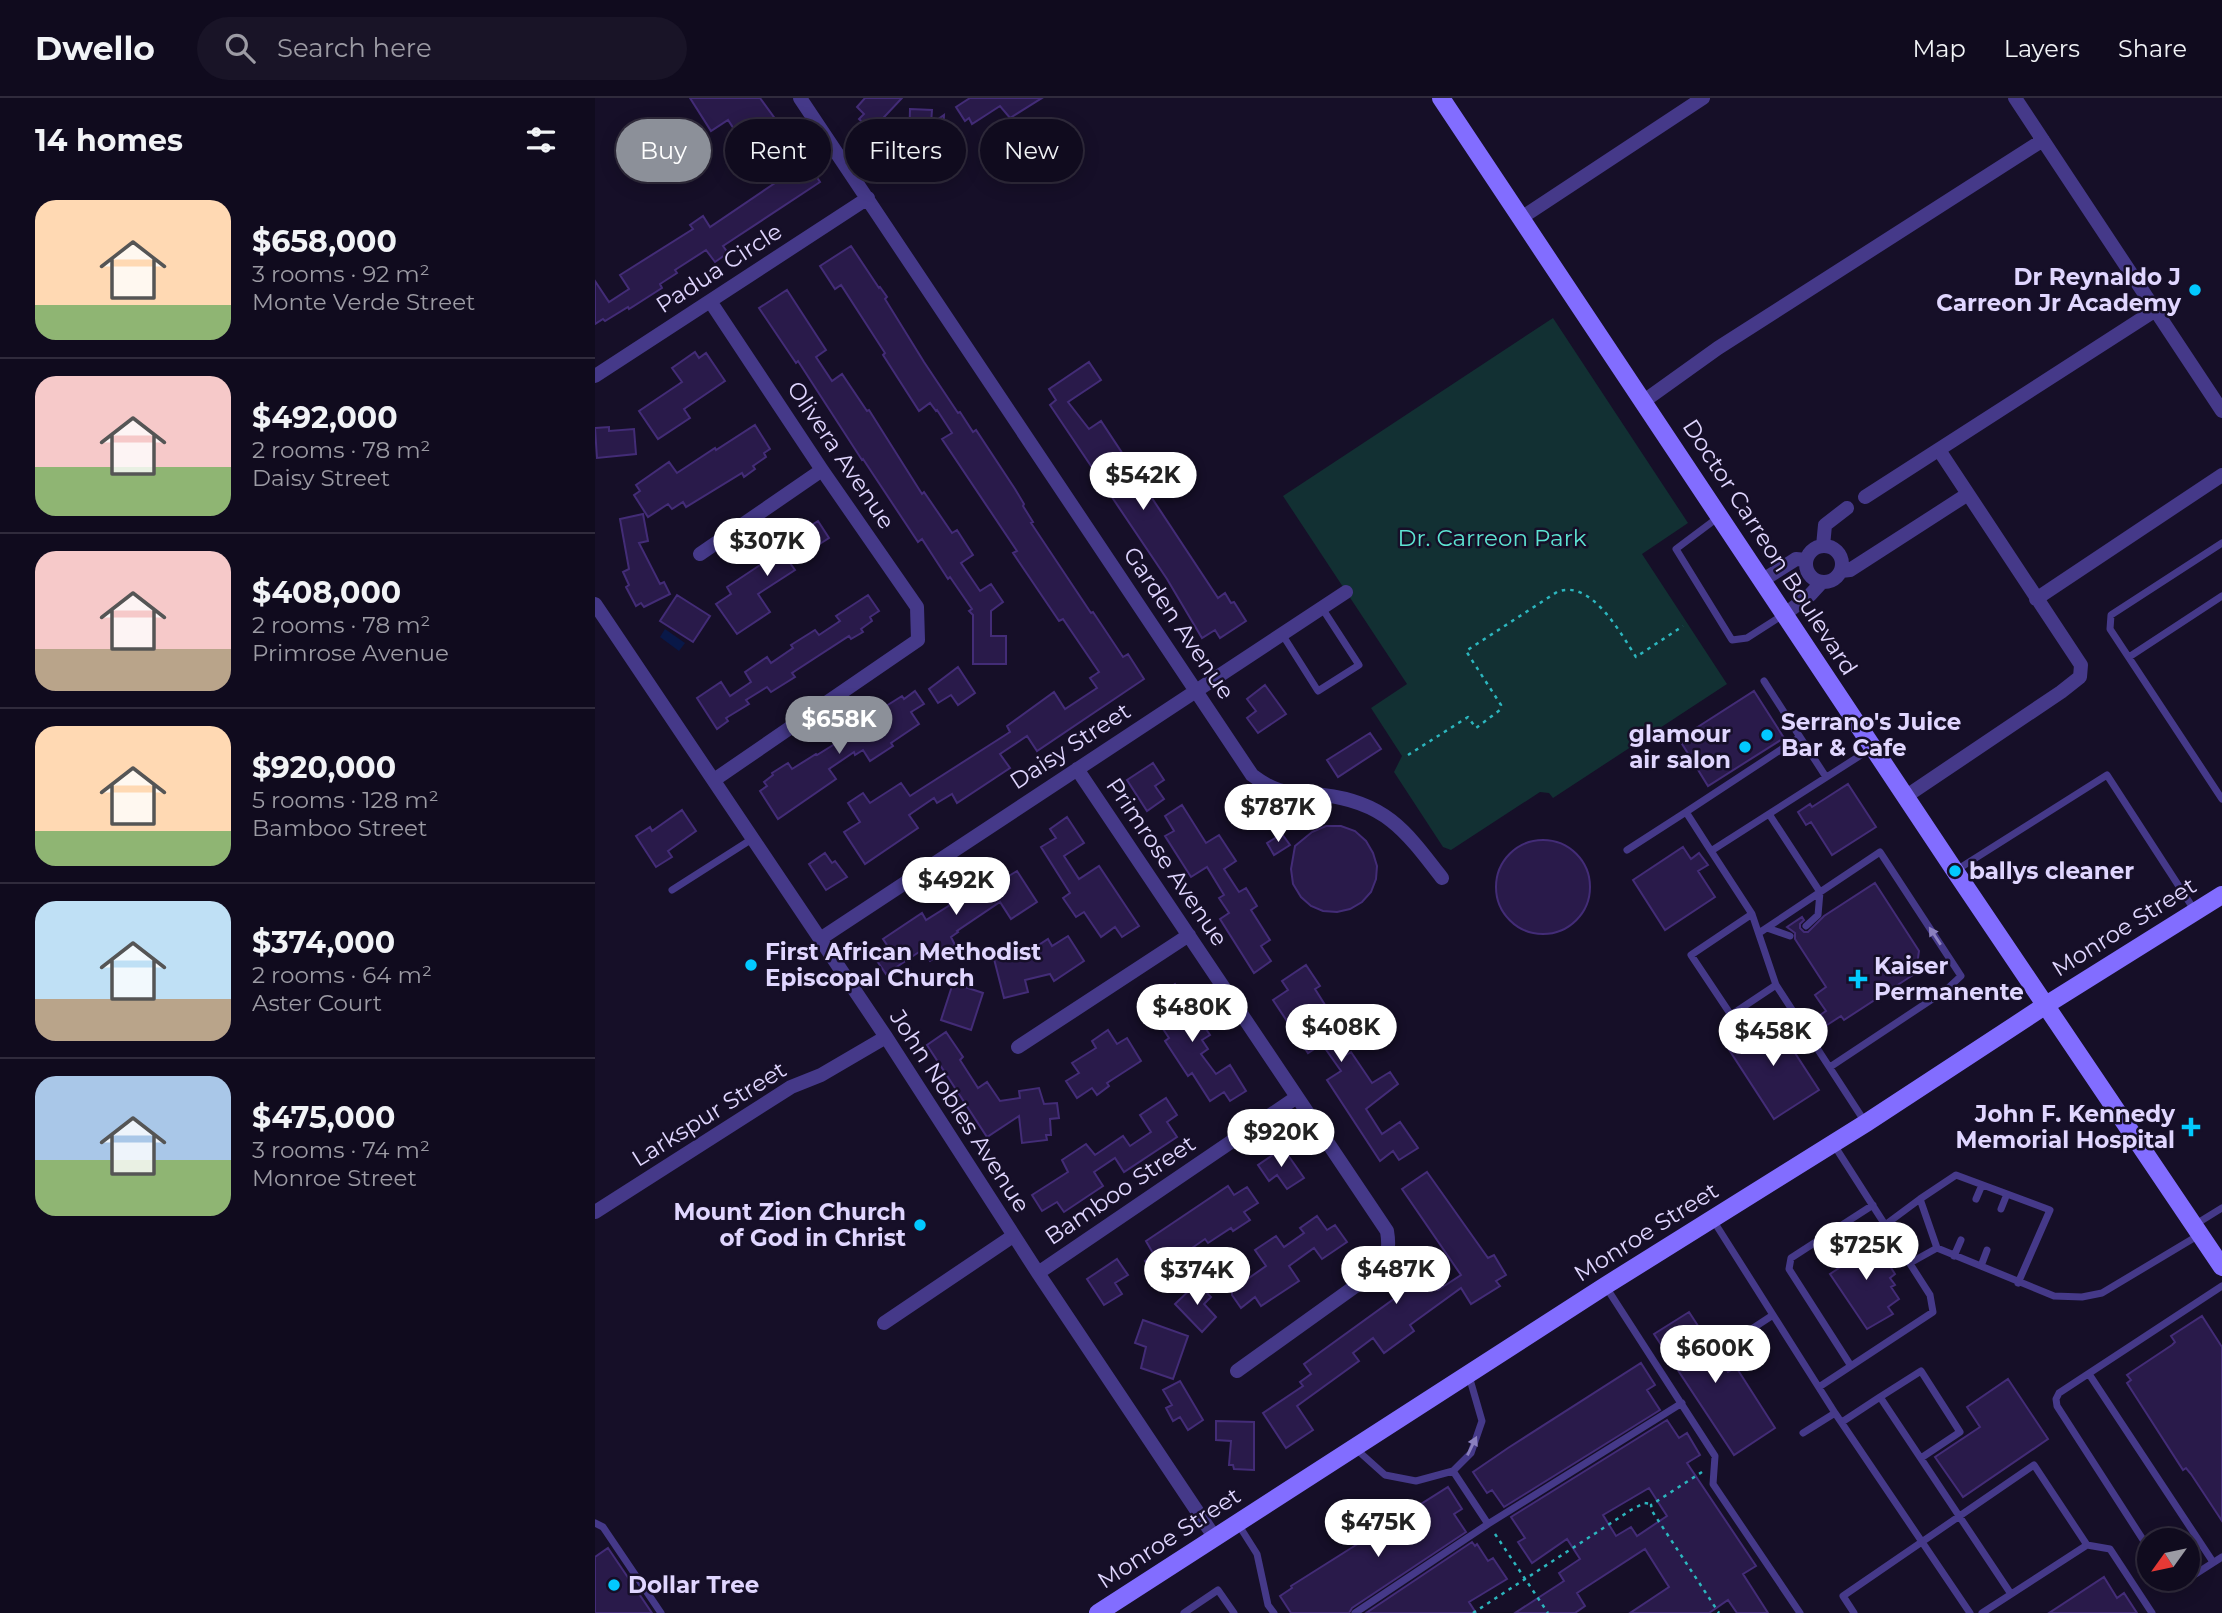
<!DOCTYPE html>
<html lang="en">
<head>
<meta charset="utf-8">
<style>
  body { margin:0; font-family:Montserrat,sans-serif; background:#191427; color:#f1f3f6; height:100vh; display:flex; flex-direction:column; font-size:26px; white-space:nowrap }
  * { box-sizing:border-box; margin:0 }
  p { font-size:23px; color:#9c9ba4 }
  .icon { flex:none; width:38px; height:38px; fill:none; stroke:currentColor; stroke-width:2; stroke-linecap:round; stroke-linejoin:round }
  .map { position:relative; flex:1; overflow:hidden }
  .side { display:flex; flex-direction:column; background:#100b1e; width:595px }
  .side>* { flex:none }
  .banner { position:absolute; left:21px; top:21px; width:665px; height:63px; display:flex; gap:14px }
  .needle { width:46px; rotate:237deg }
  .fabs { position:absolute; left:1542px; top:1430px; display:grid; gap:14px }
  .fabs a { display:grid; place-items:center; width:63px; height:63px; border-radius:50%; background:#100b1e; box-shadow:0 4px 18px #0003,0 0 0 2px #302b3c; font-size:35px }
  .price { position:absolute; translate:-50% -60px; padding:0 16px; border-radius:24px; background:#fff; color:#222; font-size:23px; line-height:46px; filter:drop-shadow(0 2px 4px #0008) }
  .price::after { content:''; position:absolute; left:50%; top:42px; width:21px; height:16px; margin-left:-10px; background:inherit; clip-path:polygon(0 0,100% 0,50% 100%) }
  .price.current { background:#8c9099; color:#fff }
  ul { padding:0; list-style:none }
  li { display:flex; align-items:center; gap:21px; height:175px; padding:0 35px }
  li+li { border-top:2px solid #302b3c }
  li span { display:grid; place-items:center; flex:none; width:196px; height:140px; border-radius:21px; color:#555 }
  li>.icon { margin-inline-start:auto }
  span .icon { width:84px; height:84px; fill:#fffc; stroke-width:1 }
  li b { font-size:30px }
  h2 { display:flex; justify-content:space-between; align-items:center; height:84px; padding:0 35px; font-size:30px }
  .tag { padding:0 24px; border-radius:32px; background:#100b1e; box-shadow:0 4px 18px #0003,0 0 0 2px #302b3c; font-size:24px; line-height:63px }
  .tag.current { background:#8c9099; color:#fff }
  header { display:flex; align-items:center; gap:42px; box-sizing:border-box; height:98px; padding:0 35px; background:#100b1e; border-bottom:2px solid #302b3c }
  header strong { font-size:33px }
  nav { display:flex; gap:38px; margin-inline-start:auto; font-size:24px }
  .search { width:490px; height:63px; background:#191427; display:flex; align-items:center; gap:18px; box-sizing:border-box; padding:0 24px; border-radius:38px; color:#9c9ba4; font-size:26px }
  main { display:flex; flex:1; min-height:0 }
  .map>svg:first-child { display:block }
</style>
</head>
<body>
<header>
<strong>Dwello</strong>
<div class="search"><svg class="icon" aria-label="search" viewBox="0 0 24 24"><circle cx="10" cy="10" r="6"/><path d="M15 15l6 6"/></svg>Search here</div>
<nav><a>Map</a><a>Layers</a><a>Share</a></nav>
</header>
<main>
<section class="side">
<h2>14 homes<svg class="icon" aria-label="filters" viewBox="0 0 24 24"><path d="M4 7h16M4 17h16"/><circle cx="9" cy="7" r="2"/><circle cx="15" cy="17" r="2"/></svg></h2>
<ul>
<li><span style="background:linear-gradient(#ffd9b3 75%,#8fb573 0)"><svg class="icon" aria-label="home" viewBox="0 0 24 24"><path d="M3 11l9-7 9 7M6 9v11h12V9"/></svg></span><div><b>$658,000</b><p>3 rooms · 92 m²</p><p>Monte Verde Street</p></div></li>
<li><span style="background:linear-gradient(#f6c9c9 65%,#8fb573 0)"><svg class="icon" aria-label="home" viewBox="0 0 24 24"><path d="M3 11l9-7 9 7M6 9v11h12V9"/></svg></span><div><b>$492,000</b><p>2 rooms · 78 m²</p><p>Daisy Street</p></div></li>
<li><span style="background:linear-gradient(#f6c9c9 70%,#b9a48a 0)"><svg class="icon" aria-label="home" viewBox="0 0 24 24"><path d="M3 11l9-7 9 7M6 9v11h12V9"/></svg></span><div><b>$408,000</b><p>2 rooms · 78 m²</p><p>Primrose Avenue</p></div></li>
<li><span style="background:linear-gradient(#ffd9b3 75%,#8fb573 0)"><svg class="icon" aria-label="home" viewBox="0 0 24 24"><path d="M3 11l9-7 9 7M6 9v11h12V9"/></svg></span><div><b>$920,000</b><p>5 rooms · 128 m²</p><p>Bamboo Street</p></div></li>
<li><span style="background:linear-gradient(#bfe0f5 70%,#b9a48a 0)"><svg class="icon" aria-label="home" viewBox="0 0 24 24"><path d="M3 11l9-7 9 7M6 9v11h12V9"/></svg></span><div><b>$374,000</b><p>2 rooms · 64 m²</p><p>Aster Court</p></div></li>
<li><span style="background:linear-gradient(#a9c7e8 60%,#8fb573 0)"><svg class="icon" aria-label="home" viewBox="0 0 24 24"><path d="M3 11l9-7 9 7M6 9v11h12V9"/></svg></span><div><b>$475,000</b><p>3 rooms · 74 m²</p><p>Monroe Street</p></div></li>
</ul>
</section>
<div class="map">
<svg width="1627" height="1515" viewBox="0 0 1627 1515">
  <rect width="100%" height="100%" fill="#160f28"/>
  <path fill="#123033" d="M958,220L1093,425L1047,456L1132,586L958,700L954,695L945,694L856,752L848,749L799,674L807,658L776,610L812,586L688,398Z"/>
  <path fill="#091848" d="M70,531L90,545L84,553L65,539Z"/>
  <path fill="#291a4a" stroke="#432c77" stroke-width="2" fill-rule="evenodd" d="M95,0H165L181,22L171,28L188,54L192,51L203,67L210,61L225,84L128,148L133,155L120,164L111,152L80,172L82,175L65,186L67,190L34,211L33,209L10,223L8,221L0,226V183L14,204L34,191L25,177L98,131L95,127L108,118L115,129L180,85L178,82L186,77L169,52L139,71L130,57L148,45L133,22L116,33Z
    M270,0H307L276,33L264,21L269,16L262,9Z
    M375,0H447L415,20L405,8L377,26L374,20L370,23L361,9Z
    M315,11L337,12L336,26L349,17L348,39L343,38V47L314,46Z
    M256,148L284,190L285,189L292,199L290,201L329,264L363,315L365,314L378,334L381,332L420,391L429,406L428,408L438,424L436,425L496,515L498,514L528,559L533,556L549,581L442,653L432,638L405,656L415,670L362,705L357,696L342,705L339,700L314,717L323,730L270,766L249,734L265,724L253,705L268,695L275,705L306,685L315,698L415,634L412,628L459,594L470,611L502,590L495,580L504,574L468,521L464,523L418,455L422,453L347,341L357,335L342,312L341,313L335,305L324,313L288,257L290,255L246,187L240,191L225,168Z
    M192,192L231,252L221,259L237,283L247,276L272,313L274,312L327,396L329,394L357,435L362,432L378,457L366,465L385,493L396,486L408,504L396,513V538H411V566H378V517L374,513L377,511L355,479L353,481L327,441L323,444L268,361L267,362L203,263L201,265L164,210Z
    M100,254L104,260L111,255L130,283L89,311L95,320L63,341L44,313L87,284L77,270Z
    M494,264L506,282L473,304L494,331L506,323L623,500L630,495L636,505L639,504L651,523L625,540L620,532L607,540L572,481L455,307L461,302L454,291Z
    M160,327L175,351L169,355L171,359L158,368L160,371L149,379L147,375L91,409L88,404L77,411L73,406L53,419L39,397L45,393L41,387L74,364L82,375L120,350L121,352Z
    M14,329V333L39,331L41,356L2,360L0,330Z
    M48,416L53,443L44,445L65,486L69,484L75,496L49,509L46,505L41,508L31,489L34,487L28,474L34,471L25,421Z
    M213,423L215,428L223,423L234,440L195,465L200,472L163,496L175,514L142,536L121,506L136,496L132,489L195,447L189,438Z
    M82,497L115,518L98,544L65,523Z
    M273,497L284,513L275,519L277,523L266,531L268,534L256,541L254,538L197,575L200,579L176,594L172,589L151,602L154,606L131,620L133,623L122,631L102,600L126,584L135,598L156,584L150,574L172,559L176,565L198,550L196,547L220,532L224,537L245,523L241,518Z
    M363,569L380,595L363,607L356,597L343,605L334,591Z
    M670,587L691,616L663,635L652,620L661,613L652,601Z
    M320,593L329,606L316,614L324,626L296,645L298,648L275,663L268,652L260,657L259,654L234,671L241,681L183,721L165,693L172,688L169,684L178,677L177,675L193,665L197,671L221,656L222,657L291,614L288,610L307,598L309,601Z
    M1159,593L1189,640L1113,688L1084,641Z
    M775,635L786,651L743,679L732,662Z
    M558,665L569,682L560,688L569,701L552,713L532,682Z
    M1253,686L1281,729L1237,757L1216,724L1211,727L1203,714L1215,706L1217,709Z
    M587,707L611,745L624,737L641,763L629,771L644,794L651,790L662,808L656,812L675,842L666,848L676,863L659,875L625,821L634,815L624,800L629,797L612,769L596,779L570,738L579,733L570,718Z
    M87,712L101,733L73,753L77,759L61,769L41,738L55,729L57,733Z
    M472,719L489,745L469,758L484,781L504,768L544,828L527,839L520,829L506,839L489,814L481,819L468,800L475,795L446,749L461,740L455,731Z
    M731,728H746L760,733L771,743L778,755L782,768L781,781L776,794L767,804L755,811L742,814L728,813L716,808L706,799L698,786L696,771L700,748L717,734Z
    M687,736L695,747L679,757L672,745Z
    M901 789a47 47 0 1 1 94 0a47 47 0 1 1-94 0Z
    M1088,749L1096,761L1104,755L1113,767L1103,773L1120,799L1070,832L1038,782Z
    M230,755L237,765L240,763L252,779L231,792L214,766Z
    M402,765L412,779L422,773L442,804L416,821L405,804L362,833L363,834L356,839L360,847L335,863L327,852L291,876L280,860L294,850L288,841L327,815L331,822L355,807L350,800Z
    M1280,785L1324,853L1321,875L1249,922L1246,918L1226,931L1219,921L1231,913L1220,897L1231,889L1200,841V835L1192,829L1207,819L1209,822L1205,826V830L1209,834H1213L1229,818Z
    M473,838L489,863L459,883L455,876L430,882L433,894L409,900L398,857L423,851L425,859L453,841L457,848Z
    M711,867L725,888L720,891L737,918L729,923L751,957L756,954L777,985L795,974L803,986L771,1011L787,1036L805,1024L823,1050L804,1062L798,1053L785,1063L732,982L746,973L727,946L713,955L678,902L693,892L687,883Z
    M358,885L388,895L376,932L346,922Z
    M580,886L615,937L607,942L613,951L606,956L621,976L635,967L651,993L635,1003L629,994L615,1003L597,975L593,978L570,943L574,940L551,905Z
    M1176,918L1224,992L1179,1021L1131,947Z
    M513,932L522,946L532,940L546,963L512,985L514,988L502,997L497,990L482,1000L471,983L484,975L477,965L501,950L497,943Z
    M351,934L368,959L365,962L383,990L392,984L405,1003L425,1000L424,993L444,990L449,1006L462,1005L464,1020L455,1021L456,1037H451L452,1042L427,1045L424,1018L392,1039L332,947Z
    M571,1000L582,1017L572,1024L582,1039L529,1074L520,1060L499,1074L508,1088L469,1114L462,1104L447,1113L437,1097L473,1074L467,1062L491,1046L500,1057L528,1038L535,1048L556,1034L545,1017Z
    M688,1050L709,1080L692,1091L682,1077L674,1083L663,1067Z
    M832,1074L893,1160L899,1157L911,1177L901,1183L905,1188L876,1206L866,1190L815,1227L819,1233L789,1255L778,1240L758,1255L764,1263L702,1308L718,1332L691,1350L668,1315L708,1288L705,1284L716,1276L709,1266L832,1177L843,1192L866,1177L807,1091Z
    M633,1088L639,1097L652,1089L663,1105L649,1114L655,1122L638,1133L636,1130L613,1145L610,1141L584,1159L592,1171L566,1188L550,1163L559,1157L551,1143Z
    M722,1118L732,1132L740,1127L752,1144L727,1161L719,1150L694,1168L704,1183L666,1208L660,1199L646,1210L637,1197V1192L671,1168L660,1152L681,1138L689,1149L709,1135L705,1130Z
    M1262,1142L1269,1152L1280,1145L1300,1176L1295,1180L1300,1187L1296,1189L1304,1201L1293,1209L1298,1216L1272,1231L1235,1176L1247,1168L1239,1156Z
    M522,1161L533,1177L520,1185L527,1196L509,1207L492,1181Z
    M602,1185L616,1199L609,1206L621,1219L607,1234L580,1206Z
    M1094,1214L1133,1274L1141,1269L1180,1330L1139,1357L1059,1236Z
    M1607,1218L1627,1249V1423L1596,1376L1591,1370L1588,1372L1532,1285L1536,1282L1532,1277L1577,1247L1580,1244L1576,1238Z
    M548,1222L593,1238L578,1281L546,1270L551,1249L540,1245Z
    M1046,1265L1060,1287L1052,1292L1065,1312L909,1409L897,1392L892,1395L878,1374L913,1350Z
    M1413,1281L1453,1341L1368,1399L1340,1359L1385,1329L1372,1309Z
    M585,1283L608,1322L593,1332L585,1319L578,1323L571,1310L577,1307L568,1292Z
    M1072,1322L1084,1340L1092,1335L1105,1357L1092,1365L1161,1468L1148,1476L1173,1515H1142L1133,1502L1114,1515H1035L1074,1489L1050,1451L982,1495L990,1508L980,1515H920L969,1483L964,1475L985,1461L972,1441L937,1465L923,1444L930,1440L916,1419ZM1054,1390L1072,1418L1042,1438L1036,1429L1021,1438L1008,1417Z
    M621,1323L659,1324V1372L639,1371L638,1367H634L636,1343L621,1342Z
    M853,1389L867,1411L859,1416L871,1434L757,1510L754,1515H696L685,1498L697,1490L696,1488Z
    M877,1444L880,1448L882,1446L893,1463L898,1460L912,1481L874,1504L881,1515H771Z
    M13,1450L57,1515H0V1459Z
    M1509,1479L1522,1500L1529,1495L1542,1515H1454Z"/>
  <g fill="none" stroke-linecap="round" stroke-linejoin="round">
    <path stroke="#2cb6be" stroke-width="2.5" stroke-dasharray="3.5 5" stroke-linecap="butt" d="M813,657L873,619L881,630L905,612L906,607L871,553L962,494C996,480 1026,536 1041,559L1088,528
      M1107,1374L1056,1407L1057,1413L1124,1515
      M900,1436L953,1515
      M878,1515L1036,1412L1049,1405L1057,1406"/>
    <path stroke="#453989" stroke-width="7" d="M1125,418L1081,451L1137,542L1152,540L1188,517
      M1627,445L1516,517L1515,531L1627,701
      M687,536L723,593L764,567L727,510
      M1534,559L1627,498
      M1205,639L1231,679
      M1091,714L1205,639L1169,583
      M1174,716L1225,794L1223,817L1211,828
      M1032,752L1091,714L1116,753
      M1360,773L1512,677L1600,813
      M77,792L157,741
      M1157,816L1096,857L1136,917L1181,887
      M1172,830L1195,838
      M1164,835L1285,754L1366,878L1351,892L1235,969
      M1270,1024L1181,887L1157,816L1116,753L1277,650
      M1325,1101L1361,1077L1455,1112L1423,1185
      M1381,1101L1387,1087
      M1406,1111L1412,1096
      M1118,1122L1240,1315L1375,1515
      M1601,1126L1627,1110
      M1290,1127L1325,1101L1342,1150
      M1359,1158L1366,1142
      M1315,1165L1342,1150L1459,1198L1487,1199L1507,1195L1604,1137
      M1386,1168L1392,1152
      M1011,1189L1120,1358L1118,1386L1205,1515
      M1143,1240L1178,1217
      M1256,1268L1194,1171L1196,1160L1278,1107
      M1494,1276L1618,1464
      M1224,1289L1338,1214L1335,1197L1239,1047
      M1285,1299L1326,1273L1365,1334L1326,1360
      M1247,1324L1285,1299L1416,1496
      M1208,1335L1240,1315
      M761,1351L790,1377L821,1383L858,1373L876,1355L887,1323L874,1278
      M0,1425L8,1429L66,1515
      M643,1426L662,1456L673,1507L679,1515
      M893,1426L1087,1305
      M1554,1451L1462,1308L1461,1301L1464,1295L1627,1188
      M1574,1480L1579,1486L1588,1484L1627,1459
      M589,1515L623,1492L639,1515
      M760,1515L893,1426L858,1373
      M1259,1515L1248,1498L1439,1367L1492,1447
      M1387,1515L1492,1447L1515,1451L1557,1515"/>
    <path stroke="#453989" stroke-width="14" d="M205,0L657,677C686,699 695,693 728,697C790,704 811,733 847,780
      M1420,0L1627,313
      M926,120L1108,0
      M115,203L227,372L322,509L323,542L119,682
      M0,278L273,100
      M1049,303L1123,250L1448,42
      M1270,399L1559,213
      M1211 466a18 18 0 1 1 36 0a18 18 0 1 1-36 0Z
      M1228,448L1230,427L1252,410
      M105,456L227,372
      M1246,473L1255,472L1373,396
      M1168,482L1201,461L1211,462
      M1441,501L1627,377
      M0,506L291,939L443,1175L620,1440
      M1190,516L1215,497L1226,485
      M482,671L792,1133C795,1151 793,1161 780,1174L642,1273
      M1310,699L1466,594L1485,579L1486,567L1344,352
      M225,841L751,494
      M423,949L594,837
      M0,1114L196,989L226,977L291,939
      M443,1175L702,999
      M289,1225L418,1138"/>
    <path stroke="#826dff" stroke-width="18" d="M846,0L1360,773L1627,1169
      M503,1515L1010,1188L1271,1025L1451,907L1627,797"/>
  </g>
  <defs><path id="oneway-solid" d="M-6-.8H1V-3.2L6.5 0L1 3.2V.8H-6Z" transform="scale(1.75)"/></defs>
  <g fill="#8b80be">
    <use href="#oneway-solid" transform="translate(1340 838) rotate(-123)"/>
    <use href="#oneway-solid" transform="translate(877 1348) rotate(-64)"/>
  </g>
  <g fill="#02c9ff" stroke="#160f28" stroke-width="2.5">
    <circle cx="1600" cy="192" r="7"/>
    <circle cx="1172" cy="637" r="7"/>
    <circle cx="1150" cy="649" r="7"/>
    <circle cx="1360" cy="773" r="7"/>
    <circle cx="156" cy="867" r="7"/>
    <path d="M1259.5 870.5h7v7h7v7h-7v7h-7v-7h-7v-7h7z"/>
    <path d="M1592.5 1018.5h7v7h7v7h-7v7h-7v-7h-7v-7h7z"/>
    <circle cx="325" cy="1127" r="7"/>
    <circle cx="19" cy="1487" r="7"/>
  </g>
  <g text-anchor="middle" stroke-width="5" stroke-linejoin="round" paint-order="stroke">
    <g font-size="23" fill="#e0d6ff" stroke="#160f28">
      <text transform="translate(124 170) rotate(-33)" y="8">Padua Circle</text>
      <text transform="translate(246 357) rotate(56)" y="8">Olivera Avenue</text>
      <text transform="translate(1175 449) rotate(57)" y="8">Doctor Carreon Boulevard</text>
      <text transform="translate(584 525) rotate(56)" y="8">Garden Avenue</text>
      <text transform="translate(475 648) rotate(-33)" y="8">Daisy Street</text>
      <text transform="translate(572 764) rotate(56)" y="8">Primrose Avenue</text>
      <text transform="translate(1529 829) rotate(-32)" y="8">Monroe Street</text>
      <text transform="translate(365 1013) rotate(57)" y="8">John Nobles Avenue</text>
      <text transform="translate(114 1016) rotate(-32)" y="8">Larkspur Street</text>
      <text transform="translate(525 1092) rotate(-34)" y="8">Bamboo Street</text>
      <text transform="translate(1051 1134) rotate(-32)" y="8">Monroe Street</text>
      <text transform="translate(574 1440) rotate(-33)" y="8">Monroe Street</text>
    </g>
    <g font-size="23" font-weight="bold" fill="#e0d6ff" stroke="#160f28" text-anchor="start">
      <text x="1586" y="187" text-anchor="end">Dr Reynaldo J<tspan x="1586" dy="26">Carreon Jr Academy</tspan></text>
      <text x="1186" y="632">Serrano's Juice<tspan x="1186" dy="26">Bar &amp; Cafe</tspan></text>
      <text x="1136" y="644" text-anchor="end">glamour<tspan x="1136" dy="26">air salon</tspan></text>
      <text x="1374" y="781">ballys cleaner</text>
      <text x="170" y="862">First African Methodist<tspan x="170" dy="26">Episcopal Church</tspan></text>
      <text x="1279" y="876">Kaiser<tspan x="1279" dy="26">Permanente</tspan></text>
      <text x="1580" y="1024" text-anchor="end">John F. Kennedy<tspan x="1580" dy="26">Memorial Hospital</tspan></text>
      <text x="311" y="1122" text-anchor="end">Mount Zion Church<tspan x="311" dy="26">of God in Christ</tspan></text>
      <text x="33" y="1495">Dollar Tree</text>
    </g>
    <g font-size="23" fill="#5de4d2" stroke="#160f28">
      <text x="897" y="448">Dr. Carreon Park</text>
    </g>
  </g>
</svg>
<div class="fabs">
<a><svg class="needle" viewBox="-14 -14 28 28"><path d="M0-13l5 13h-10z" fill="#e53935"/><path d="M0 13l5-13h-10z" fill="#9c9ba4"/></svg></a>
</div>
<b class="price" style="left:548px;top:414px">$542K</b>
<b class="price" style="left:172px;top:480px">$307K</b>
<b class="price current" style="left:244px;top:658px">$658K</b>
<b class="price" style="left:683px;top:746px">$787K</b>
<b class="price" style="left:361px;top:819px">$492K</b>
<b class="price" style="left:597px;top:946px">$480K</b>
<b class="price" style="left:746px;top:966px">$408K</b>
<b class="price" style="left:1178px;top:970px">$458K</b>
<b class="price" style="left:686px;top:1071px">$920K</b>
<b class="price" style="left:1271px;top:1184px">$725K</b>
<b class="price" style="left:801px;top:1208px">$487K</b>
<b class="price" style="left:602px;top:1209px">$374K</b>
<b class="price" style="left:1120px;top:1287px">$600K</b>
<b class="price" style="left:783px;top:1461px">$475K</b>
<div class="banner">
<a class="tag current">Buy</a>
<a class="tag">Rent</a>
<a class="tag">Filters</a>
<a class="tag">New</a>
</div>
</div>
</main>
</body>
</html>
